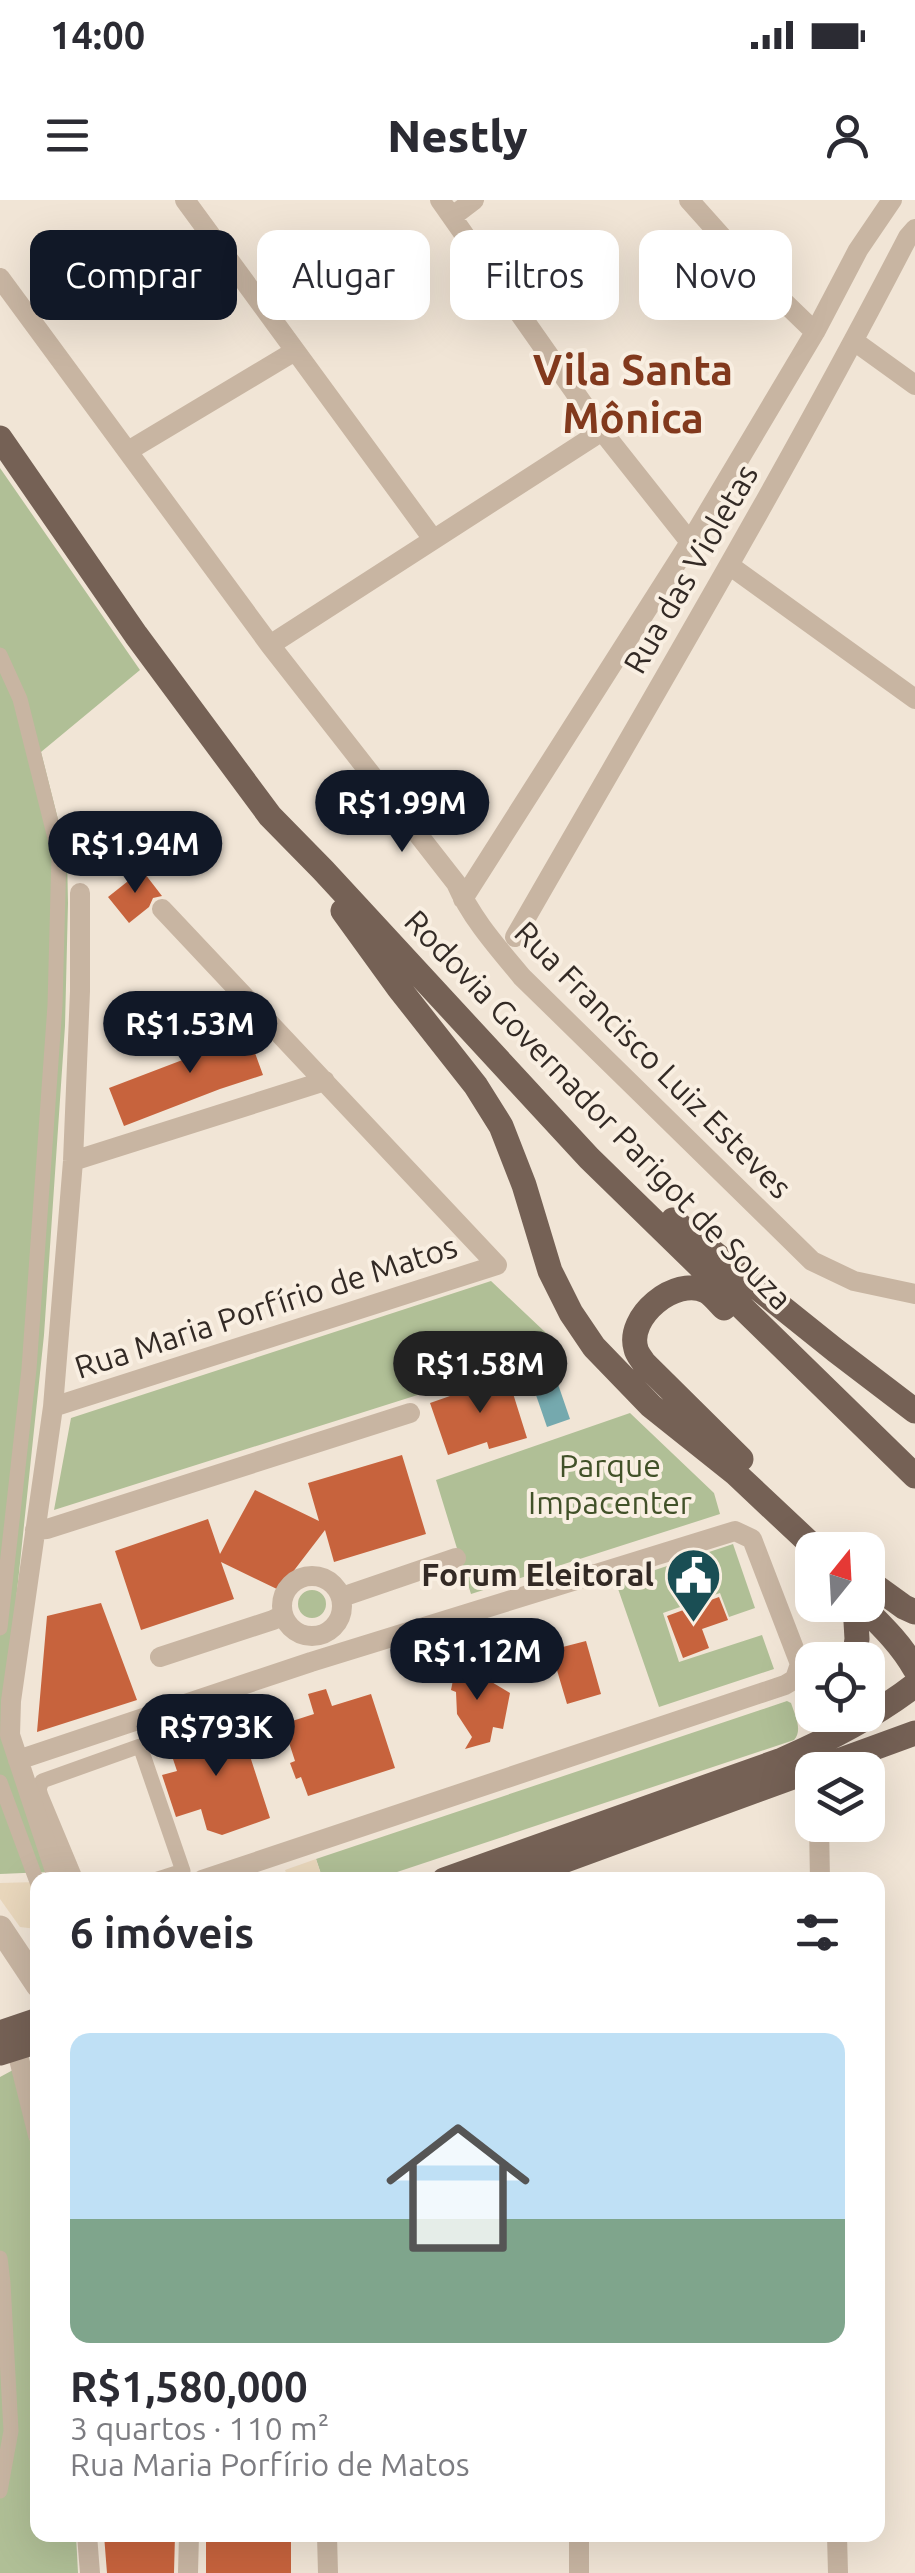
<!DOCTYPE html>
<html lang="pt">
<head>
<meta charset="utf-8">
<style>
  body { margin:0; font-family:Ubuntu,sans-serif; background:#f2f2f3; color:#2b2b33; height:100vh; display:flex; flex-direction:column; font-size:38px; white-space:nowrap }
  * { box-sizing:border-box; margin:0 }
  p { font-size:32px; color:#7c7c81 }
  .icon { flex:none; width:55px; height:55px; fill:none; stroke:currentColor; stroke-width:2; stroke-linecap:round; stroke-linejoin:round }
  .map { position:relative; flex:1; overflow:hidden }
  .side { position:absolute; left:30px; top:1672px; width:855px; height:670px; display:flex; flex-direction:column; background:#fff; border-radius:20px; box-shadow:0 10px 40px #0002 }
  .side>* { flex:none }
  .top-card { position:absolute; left:30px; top:30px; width:855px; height:90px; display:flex; gap:20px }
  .needle { width:65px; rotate:18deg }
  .tools { position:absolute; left:795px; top:1332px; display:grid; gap:20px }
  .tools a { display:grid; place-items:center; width:90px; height:90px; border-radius:20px; background:#fff; box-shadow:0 10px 40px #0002; font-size:50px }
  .price { position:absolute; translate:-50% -85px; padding:0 22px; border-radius:35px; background:#111827; color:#fff; font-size:32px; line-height:65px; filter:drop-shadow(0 2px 5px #0008) }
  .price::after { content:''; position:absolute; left:50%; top:60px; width:30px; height:22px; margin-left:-15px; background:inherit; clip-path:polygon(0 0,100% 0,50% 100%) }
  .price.active { background:#222; color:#fff }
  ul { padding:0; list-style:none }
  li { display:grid; align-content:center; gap:20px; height:530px; padding:0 40px }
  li+li { border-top:2px solid #e1e1e2 }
  li span { display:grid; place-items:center; height:310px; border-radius:20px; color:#555 }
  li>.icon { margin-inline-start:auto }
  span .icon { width:180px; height:180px; fill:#fffc; stroke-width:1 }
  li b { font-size:42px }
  h2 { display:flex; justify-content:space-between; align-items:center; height:120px; padding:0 40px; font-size:42px }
  .pill { padding:0 35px; border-radius:20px; background:#fff; box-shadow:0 10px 40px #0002; font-size:35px; line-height:90px }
  .pill.active { background:#111827; color:#fff }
  .status { display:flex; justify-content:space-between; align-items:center; height:70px; padding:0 50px; background:#fff; direction:ltr }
  .status svg { height:28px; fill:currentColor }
  header { display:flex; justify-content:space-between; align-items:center; height:130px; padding:0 40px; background:#fff; font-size:45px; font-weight:800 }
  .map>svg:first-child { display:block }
</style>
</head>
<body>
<div class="status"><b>14:00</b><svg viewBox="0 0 49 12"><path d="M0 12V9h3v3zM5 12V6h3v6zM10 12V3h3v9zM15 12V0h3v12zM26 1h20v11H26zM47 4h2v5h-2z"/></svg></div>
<header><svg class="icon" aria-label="menu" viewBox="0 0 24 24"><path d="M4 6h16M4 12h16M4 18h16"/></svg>Nestly<svg class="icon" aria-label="person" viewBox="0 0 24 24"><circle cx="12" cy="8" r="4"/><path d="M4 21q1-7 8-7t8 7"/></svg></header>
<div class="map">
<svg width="915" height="2373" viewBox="0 0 915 2373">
  <rect width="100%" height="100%" fill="#f1e5d6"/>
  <path fill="#b0bf96" d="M0,268L140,470L41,552L67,655L68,703L65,826L44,1135L2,1534L47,1672L0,1674Z
    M491,1081L563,1149L54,1310L71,1218Z
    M630,1213L714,1293L720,1314L471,1394L436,1280Z
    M733,1344L755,1408L729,1417L720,1393L663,1413L679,1462L762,1435L774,1469L659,1507L616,1383Z
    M298 1404a14 14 0 1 1 28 0a14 14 0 1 1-28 0Z
    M787,1501L791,1503C795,1515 803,1530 794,1540L373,1680H323L316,1659Z
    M13,1870L38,1974V2335H76L78,2373H0V1877Z"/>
  <path fill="#e9d7bc" d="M316,1659L323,1680H289L285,1670Z
    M37,1682V1729L20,1727L0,1699V1683Z"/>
  <path fill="#75a9ae" d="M550,1161L570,1219L547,1227L527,1169Z"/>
  <path fill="#c7633d" d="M142,670L162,696L153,698L149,707L129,723L108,697Z
    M243,820L263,875L220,889L124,926L109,888L206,851L201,835Z
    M506,1171L527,1238L489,1249L487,1242L448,1255L430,1203L470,1189L468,1183Z
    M402,1255L426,1334L334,1362L325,1330L279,1390L221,1362L234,1399L141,1430L115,1351L208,1319L220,1354L255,1290L319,1321L308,1283Z
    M719,1397L728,1420L702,1429L709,1448L683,1458L667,1416Z
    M101,1403L137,1500L37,1532L47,1416Z
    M586,1441L601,1494L567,1504L551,1450Z
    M455,1460L510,1493L503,1529L493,1527L490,1542L465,1549L472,1537L457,1514L456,1492L451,1490L453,1480L432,1470L451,1467Z
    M326,1489L332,1506L371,1494L395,1568L308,1596L301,1577L296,1579L290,1563L295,1561L283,1524L314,1514L308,1494Z
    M238,1519L270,1618L222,1635L207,1630L201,1609L176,1617L162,1575L177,1571L167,1541Z
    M104,2335H175L174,2373H107Z
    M206,2335H291V2373H206Z"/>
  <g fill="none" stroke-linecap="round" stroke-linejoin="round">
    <path stroke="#c8b5a2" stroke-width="15" d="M0,455L20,499L59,654L55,805L29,1169L0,1428
      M0,1582L37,1682
      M76,1680L41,1596L39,1589L42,1581L140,1546L183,1671L155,1680
      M0,2058L3,2083L11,2231L0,2291"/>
    <path stroke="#c8b5a2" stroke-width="20" d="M185,0L433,339
      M440,0L602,231L690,342
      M689,0L757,76L815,132
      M453,16L474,0
      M0,78L270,445L456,683C471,718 498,748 522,777L812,1061L854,1081L915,1094
      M854,141L915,185
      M128,251L295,151
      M729,365L915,499
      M270,445L602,231
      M463,699L690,342L815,132L858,50L892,0
      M515,737C648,505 785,275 908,37L915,29
      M73,961L325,881
      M53,1207L497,1065L162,709
      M35,1330L47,1329L410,1213
      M282 1406a30 30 0 1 1 60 0a30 30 0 1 1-60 0Z
      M342,1397L456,1358
      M160,1457L273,1420L283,1415
      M18,1560L311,1462L735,1331L752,1339L800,1464L795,1479L785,1485L202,1680
      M819,1625L820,1680
      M58,1680L10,1535L11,1501L53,1207L73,961L80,791V693
      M16,1847L38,1935
      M87,2335L90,2373
      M327,2335L328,2373
      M579,2335V2373
      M837,2335L838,2373
      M188,2373L189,2335"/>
    <path stroke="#c8b5a2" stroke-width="25" d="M0,1728L38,1785"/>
    <path stroke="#756155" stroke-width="25" d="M0,238L136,435L270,616L323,670L589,958L915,1276
      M343,711L398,787L476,886L501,926L524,985L550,1071L571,1113L594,1147L651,1206L735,1273L817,1350
      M673,1020L835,1150L915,1211
      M724,1108C719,1103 712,1094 706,1091C675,1076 626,1117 636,1149C637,1154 641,1158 644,1163L741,1259
      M868,1381L904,1407L915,1412
      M861,1405C881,1425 901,1444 915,1469
      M854,1460L857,1439L855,1405
      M830,1564L915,1533
      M444,1680L782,1560C828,1540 875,1516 915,1485
      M511,1680L812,1570
      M0,1833L38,1820
      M0,1853L38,1841"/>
  </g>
  <defs>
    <symbol id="civic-pin" viewBox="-11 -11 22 30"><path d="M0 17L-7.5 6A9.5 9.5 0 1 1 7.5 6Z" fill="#1a4e54" stroke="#f9efe2"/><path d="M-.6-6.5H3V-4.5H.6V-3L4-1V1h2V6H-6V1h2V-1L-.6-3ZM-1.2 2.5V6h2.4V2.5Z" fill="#fff"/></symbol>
  </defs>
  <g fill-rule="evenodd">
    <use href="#civic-pin" x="662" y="1344" width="63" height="86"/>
  </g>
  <g text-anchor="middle" stroke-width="8" stroke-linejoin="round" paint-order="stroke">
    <g font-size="32" fill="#332a25" stroke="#f9efe2">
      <text transform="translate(691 369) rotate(-60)" y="11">Rua das Violetas</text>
      <text transform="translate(653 860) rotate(45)" y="11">Rua Francisco Luiz Esteves</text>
      <text transform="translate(598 910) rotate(46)" y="11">Rodovia Governador Parigot de Souza</text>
      <text transform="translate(266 1107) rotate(-18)" y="11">Rua Maria Porfírio de Matos</text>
    </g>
    <g font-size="32" fill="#415128" stroke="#f9efe2">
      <text x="610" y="1277">Parque<tspan x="610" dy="37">Impacenter</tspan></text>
    </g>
    <g font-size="32" font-weight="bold" fill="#332a25" stroke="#f9efe2" text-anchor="end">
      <text x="654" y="1386">Forum Eleitoral</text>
    </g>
    <g font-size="42" font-weight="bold" fill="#82391d" stroke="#f9efe2">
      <text x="633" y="185">Vila Santa<tspan x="633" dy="48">Mônica</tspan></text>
    </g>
  </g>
</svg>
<div class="tools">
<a><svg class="needle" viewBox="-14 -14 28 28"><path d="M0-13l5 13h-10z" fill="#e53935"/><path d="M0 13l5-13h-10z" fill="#7c7c81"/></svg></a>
<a><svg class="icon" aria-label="locate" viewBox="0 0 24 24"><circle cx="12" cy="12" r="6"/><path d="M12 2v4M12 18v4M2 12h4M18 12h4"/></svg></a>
<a><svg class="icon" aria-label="layers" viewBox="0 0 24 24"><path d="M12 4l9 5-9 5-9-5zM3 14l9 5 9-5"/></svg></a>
</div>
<b class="price" style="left:402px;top:655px">R$1.99M</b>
<b class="price" style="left:135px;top:696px">R$1.94M</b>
<b class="price" style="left:190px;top:876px">R$1.53M</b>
<b class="price active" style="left:480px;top:1216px">R$1.58M</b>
<b class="price" style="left:477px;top:1503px">R$1.12M</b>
<b class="price" style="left:216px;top:1579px">R$793K</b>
<div class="top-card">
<a class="pill active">Comprar</a>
<a class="pill">Alugar</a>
<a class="pill">Filtros</a>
<a class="pill">Novo</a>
</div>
<section class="side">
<h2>6 imóveis<svg class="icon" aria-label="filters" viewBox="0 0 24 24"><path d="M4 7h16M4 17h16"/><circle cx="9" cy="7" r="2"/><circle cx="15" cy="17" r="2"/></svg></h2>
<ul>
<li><span style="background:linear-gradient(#bfe0f5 60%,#7fa58c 0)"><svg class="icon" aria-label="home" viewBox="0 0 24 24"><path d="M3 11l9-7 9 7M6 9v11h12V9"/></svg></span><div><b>R$1,580,000</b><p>3 quartos · 110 m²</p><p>Rua Maria Porfírio de Matos</p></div></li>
</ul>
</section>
</div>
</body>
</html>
